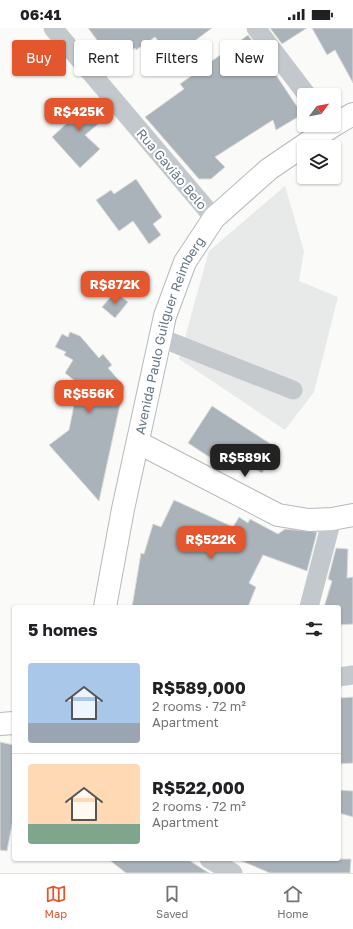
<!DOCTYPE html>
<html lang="en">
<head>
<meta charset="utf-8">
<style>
  body { margin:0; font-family:"Golos Text",sans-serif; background:#f6f6f6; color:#202124; height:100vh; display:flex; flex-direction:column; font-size:15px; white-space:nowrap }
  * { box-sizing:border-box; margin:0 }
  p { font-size:13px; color:#757577 }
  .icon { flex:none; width:22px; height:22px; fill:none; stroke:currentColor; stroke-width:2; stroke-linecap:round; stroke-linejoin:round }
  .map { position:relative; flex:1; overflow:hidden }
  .panel { position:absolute; left:12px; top:577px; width:329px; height:256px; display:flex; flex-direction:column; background:#fff; border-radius:4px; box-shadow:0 1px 3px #0004 }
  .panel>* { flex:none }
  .hud { position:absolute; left:12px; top:12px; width:329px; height:36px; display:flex; gap:8px }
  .needle { width:26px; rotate:58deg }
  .buttons { position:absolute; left:297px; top:60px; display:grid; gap:8px }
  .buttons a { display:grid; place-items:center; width:44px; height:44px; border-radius:4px; background:#fff; box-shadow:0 1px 3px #0004; font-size:20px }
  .price { position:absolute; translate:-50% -34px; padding:0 9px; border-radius:8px; background:#e4572e; color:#fff; font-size:13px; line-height:26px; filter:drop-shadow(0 1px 2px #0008) }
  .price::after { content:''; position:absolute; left:50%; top:24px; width:12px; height:9px; margin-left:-6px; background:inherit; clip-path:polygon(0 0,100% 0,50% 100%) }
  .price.current { background:#222; color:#fff }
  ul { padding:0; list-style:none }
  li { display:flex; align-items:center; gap:12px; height:100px; padding:0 16px }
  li+li { border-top:1px solid #e0e0e0 }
  li span { display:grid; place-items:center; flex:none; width:112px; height:80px; border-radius:4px; color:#555 }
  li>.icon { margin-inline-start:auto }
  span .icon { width:48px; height:48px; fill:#fffc; stroke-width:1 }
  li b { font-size:17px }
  h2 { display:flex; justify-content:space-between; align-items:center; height:48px; padding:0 16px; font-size:17px }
  .tag { padding:0 14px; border-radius:4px; background:#fff; box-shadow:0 1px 3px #0004; font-size:14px; line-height:36px }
  .tag.current { background:#e4572e; color:#fff }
  .status { display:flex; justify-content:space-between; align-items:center; height:28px; padding:0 20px; background:#fff; direction:ltr }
  .status svg { height:11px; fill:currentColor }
  .tabs { display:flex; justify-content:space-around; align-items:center; height:56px; border-top:1px solid #e0e0e0; background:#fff; font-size:11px; color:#757577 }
  .tabs a { display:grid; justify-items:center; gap:2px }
  .tabs .current { color:#e4572e }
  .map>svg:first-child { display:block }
</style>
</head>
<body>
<div class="status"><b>06:41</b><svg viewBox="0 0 49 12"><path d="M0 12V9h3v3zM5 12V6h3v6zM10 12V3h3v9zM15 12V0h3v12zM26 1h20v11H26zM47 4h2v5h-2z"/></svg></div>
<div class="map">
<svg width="353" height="845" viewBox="0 0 353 845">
  <rect width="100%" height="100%" fill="#fafaf8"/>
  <path fill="#e8e9e9" d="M285,158L304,223L299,253L338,269L314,364L285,402L179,331L209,223Z"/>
  <path fill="#aab3b9" stroke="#dcdcda" d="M88,0H212L172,30L155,9L136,22L135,20L114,35Z
    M270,0H307L282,16Z
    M312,0H353V55L335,22L327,27Z
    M248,7L266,32L300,83L298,89L276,102L273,92L215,129L225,139L211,151H199L145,89L184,61L180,56Z
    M86,70L104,91L85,107L100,121L80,140L52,109L66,96L60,89L66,84L64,82L74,73L78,77Z
    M136,151L162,189L153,196L161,207L149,216L133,193L119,203L96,172L111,162L114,166Z
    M115,264L128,274L115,290L102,279Z
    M70,304L80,308L99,330L103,326L112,337L108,340L124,358L99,473L49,417L69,402L75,372L72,368L74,364L70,362L75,353L65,345L73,332L64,327L66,324L55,319L62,306L68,309Z
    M212,378L277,420L262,445L237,429L229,442L188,415Z
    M174,472L233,499L239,489L248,495L250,491L278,506L285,501L317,504L307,543L263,527L249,555L256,559L248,579H132L141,525L144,526L153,496L161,499Z
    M336,520L348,521L347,550L353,549V596L339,597V579H324L332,553L328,551Z
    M353,669V735L339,736V670Z
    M0,714L14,717V786L7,823L0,822Z
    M339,762L353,763V789L339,785Z
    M108,831H187L209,845H126Z
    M237,831H351L350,845H270Z"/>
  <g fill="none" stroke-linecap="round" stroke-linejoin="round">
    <defs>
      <g id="major">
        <path d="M334,97L353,86"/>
        <path d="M139,415L278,487L309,492L332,491L353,487"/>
        <path id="s1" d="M105,579L123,481L165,288L185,234L214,190L269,141L334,97"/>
        <path d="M0,696L14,695"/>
      </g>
    </defs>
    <use href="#major" stroke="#b5babe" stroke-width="24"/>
    <path stroke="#c3c8cc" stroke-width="19" d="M53,0L214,190
      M256,0L307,67
      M161,310L293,362
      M309,579L332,491
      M339,649L353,647
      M209,831L233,845"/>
    <use href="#major" stroke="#fff" stroke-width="22"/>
  </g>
  <g text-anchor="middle" stroke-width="4" stroke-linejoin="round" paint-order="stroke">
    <g font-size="13" fill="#657683" stroke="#fff">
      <text transform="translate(172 141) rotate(50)" y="5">Rua Gavião Belo</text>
      <text dy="5" stroke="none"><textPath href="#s1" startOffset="280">Avenida Paulo Guilguer Reimberg</textPath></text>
    </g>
  </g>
</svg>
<div class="buttons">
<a><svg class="needle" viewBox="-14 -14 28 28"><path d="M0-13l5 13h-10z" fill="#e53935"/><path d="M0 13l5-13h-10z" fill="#757577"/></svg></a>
<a><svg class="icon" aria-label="layers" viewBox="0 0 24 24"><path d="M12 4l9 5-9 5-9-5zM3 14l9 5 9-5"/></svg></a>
</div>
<b class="price" style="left:79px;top:104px">R$425K</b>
<b class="price" style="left:115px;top:277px">R$872K</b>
<b class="price" style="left:89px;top:386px">R$556K</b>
<b class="price current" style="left:245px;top:450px">R$589K</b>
<b class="price" style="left:211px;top:532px">R$522K</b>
<div class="hud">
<a class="tag current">Buy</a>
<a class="tag">Rent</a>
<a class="tag">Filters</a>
<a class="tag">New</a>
</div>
<section class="panel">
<h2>5 homes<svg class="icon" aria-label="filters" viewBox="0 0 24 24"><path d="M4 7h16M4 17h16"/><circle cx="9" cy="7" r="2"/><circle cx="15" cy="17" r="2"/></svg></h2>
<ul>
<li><span style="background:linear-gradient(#a9c7e8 75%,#9aa5b1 0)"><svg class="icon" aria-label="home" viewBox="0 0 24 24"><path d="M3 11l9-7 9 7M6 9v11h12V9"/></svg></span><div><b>R$589,000</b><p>2 rooms · 72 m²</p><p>Apartment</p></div></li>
<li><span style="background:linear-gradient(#ffd9b3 75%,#7fa58c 0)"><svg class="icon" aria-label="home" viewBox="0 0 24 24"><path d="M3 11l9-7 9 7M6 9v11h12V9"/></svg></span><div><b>R$522,000</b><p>2 rooms · 72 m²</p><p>Apartment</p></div></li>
</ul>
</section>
</div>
<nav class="tabs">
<a class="current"><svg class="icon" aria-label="map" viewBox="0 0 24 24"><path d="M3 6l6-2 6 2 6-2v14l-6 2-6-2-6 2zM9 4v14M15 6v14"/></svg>Map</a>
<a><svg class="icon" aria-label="saved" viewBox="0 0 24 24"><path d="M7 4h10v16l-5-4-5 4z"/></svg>Saved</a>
<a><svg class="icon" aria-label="home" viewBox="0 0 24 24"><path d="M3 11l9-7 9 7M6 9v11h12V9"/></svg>Home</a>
</nav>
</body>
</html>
